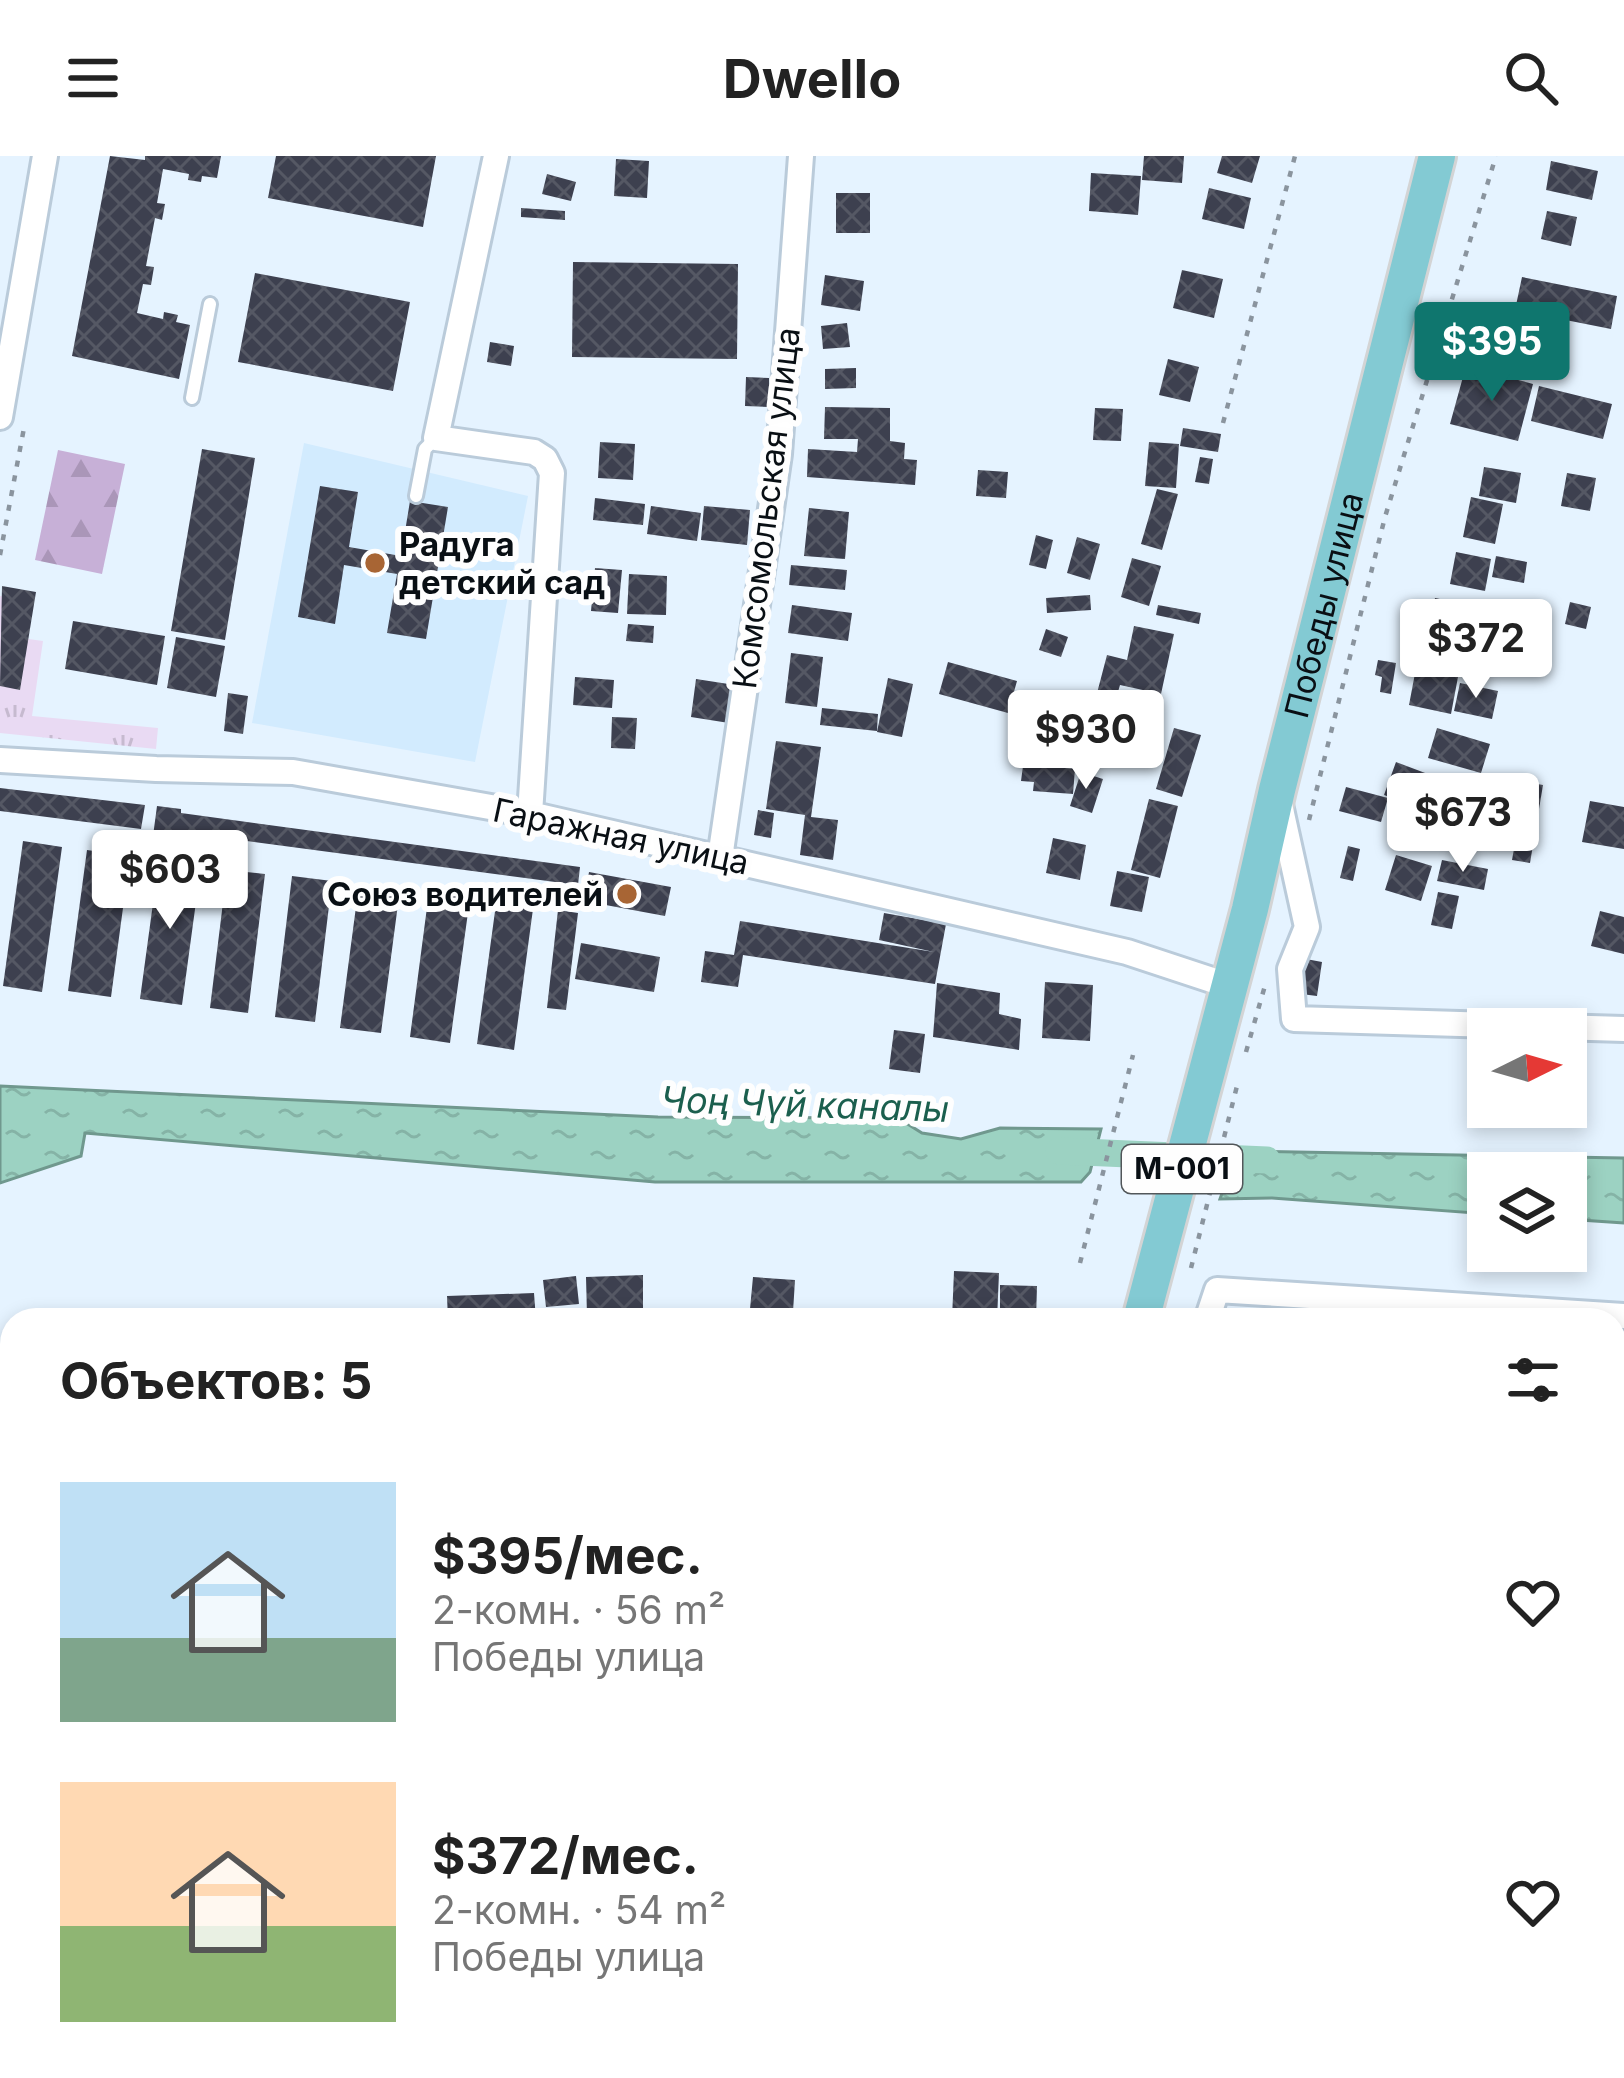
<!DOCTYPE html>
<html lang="ru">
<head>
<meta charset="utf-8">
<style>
  body { margin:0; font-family:Inter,sans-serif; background:#f6f6f6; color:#222; height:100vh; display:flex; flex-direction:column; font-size:45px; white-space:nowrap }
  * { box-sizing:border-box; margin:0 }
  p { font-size:39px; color:#767676 }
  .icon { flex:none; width:66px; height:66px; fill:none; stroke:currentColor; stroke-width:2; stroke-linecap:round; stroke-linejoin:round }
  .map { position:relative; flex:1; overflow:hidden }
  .details { position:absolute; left:0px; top:1152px; width:1626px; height:771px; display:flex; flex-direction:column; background:#fff; border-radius:36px 36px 0 0; box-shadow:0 6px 18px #0003 }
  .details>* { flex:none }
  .needle { width:78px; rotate:85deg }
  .buttons { position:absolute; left:1467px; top:852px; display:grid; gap:24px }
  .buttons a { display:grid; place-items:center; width:120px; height:120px; border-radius:0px; background:#fff; box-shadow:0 6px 18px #0003; font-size:60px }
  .price { position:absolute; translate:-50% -102px; padding:0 27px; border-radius:12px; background:#fff; color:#222; font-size:39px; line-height:78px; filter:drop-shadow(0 3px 6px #0008) }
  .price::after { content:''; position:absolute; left:50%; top:72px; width:36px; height:27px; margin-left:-18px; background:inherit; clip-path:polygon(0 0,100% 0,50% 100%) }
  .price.active { background:#0f766e; color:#fff }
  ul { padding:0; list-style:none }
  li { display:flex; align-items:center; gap:36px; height:300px; padding:0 60px }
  li span { display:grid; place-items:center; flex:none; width:336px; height:240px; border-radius:0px; color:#555 }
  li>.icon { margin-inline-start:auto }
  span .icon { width:144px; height:144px; fill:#fffc; stroke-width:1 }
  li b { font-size:51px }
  h2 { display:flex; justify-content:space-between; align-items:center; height:144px; padding:0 60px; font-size:51px }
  header { display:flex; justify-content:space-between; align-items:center; height:156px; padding:0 60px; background:#fff; font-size:54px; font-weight:700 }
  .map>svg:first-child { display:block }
</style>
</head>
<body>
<header><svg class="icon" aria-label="menu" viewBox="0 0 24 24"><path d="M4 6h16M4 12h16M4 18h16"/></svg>Dwello<svg class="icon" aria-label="search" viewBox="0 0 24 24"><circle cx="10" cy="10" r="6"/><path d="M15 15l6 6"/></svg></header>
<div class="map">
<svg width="1624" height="1922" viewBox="0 0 1624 1922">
  <defs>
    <pattern id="grass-tufts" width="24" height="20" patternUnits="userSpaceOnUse" patternTransform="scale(3)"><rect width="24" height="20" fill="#e9daf3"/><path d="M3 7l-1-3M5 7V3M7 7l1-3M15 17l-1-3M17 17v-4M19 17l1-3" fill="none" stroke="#c6bacf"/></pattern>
    <pattern id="forest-firs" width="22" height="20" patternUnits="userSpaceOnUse" patternTransform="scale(3)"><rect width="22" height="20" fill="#c7b0d7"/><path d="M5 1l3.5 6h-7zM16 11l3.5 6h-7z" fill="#aa96b8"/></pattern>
    <pattern id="water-ripples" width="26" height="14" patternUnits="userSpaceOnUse" patternTransform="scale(3)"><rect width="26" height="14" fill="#9cd2c2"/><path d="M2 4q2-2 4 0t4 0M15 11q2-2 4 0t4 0" fill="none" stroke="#85b3a6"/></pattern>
    <pattern id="building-cross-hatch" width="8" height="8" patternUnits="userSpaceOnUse" patternTransform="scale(3)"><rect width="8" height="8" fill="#3d404f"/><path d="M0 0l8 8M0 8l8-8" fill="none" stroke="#555864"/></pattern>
  </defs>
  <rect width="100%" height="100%" fill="#e5f3ff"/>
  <path fill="#d2ebfe" d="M304,287L528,340L475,606L252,567Z"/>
  <path fill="url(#grass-tufts)" d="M0,440L18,443L14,481L43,485L32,560L158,572L156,593L0,577Z"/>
  <path fill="url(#forest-firs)" d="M58,294L125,308L102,418L35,404Z"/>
  <path fill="url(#water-ripples)" stroke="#70988e" stroke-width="3" d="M0,930L658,961L898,962L922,977L961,983L1000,972L1101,973L1090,1016L1081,1026H655L85,977L81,1000L0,1027Z
    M1237,995L1624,1002V1067L1566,1063V1017H1488V1058L1272,1042L1220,1043Z"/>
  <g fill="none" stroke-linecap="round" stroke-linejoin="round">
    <path stroke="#9cd2c2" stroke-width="27" d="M1059,995L1267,1004"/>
  </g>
  <path fill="url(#building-cross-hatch)" d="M110,0L145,4V0H221L217,22L202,20L201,26L188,24L189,18L163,13L157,47L165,48L162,64L155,62L146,110L154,111L151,129L143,128L137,157L163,163L164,156L178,159L176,166L190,169L179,223L72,200Z
    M276,0H436L423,71L268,42Z
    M1144,0H1184L1182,27L1142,24Z
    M1222,0H1260L1252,27L1217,17Z
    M616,3L649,5L647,42L614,40Z
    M1551,5L1598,15L1592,44L1546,34Z
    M1091,17L1141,20L1138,59L1089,55Z
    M547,18L576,26L571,45L542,38Z
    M1209,32L1251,42L1244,73L1202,63Z
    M836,37H870V77H836Z
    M521,52L565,55V64L521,61Z
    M1547,55L1577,61L1571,90L1541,83Z
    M573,106L738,108L737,203L572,201Z
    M1182,114L1223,123L1214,162L1173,152Z
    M255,117L410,146L393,235L238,206Z
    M825,119L864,125L860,155L821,149Z
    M1522,121L1617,140L1611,173L1515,154Z
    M847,167L850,191L823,193L821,170Z
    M490,186L514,190L511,210L487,206Z
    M1168,203L1199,211L1190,246L1159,239Z
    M1466,210L1533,228L1518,285L1450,268Z
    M856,212V232L825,233V213Z
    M746,221L769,222V251L745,250Z
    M1539,230L1612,248L1603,283L1531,265Z
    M825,251L890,252V285L905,287L904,303L917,304L915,329L807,321L808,293L857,296L858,283H824Z
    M1095,252L1123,253L1121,285L1093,284Z
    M1183,272L1221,278L1218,296L1180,290Z
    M600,286L635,288L633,324L598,322Z
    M1149,286L1179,288L1176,332L1145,330Z
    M202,293L255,302L225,484L171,475Z
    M1200,301L1213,303L1209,328L1195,326Z
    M1484,311L1521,317L1516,347L1479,340Z
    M978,314L1008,316L1006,342L976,340Z
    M1567,317L1596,322L1590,355L1561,350Z
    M320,330L358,336L349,391L401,400L410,345L448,351L426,483L387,477L397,418L344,409L335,468L298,461Z
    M1157,333L1178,338L1162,394L1141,388Z
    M1471,341L1503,348L1495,388L1463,381Z
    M595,342L645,348L643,369L593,364Z
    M651,350L701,357L697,385L647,378Z
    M704,350L750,354L747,389L701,384Z
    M809,352L849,356L845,403L804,400Z
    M1036,379L1053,384L1046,413L1029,409Z
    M1077,381L1100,388L1090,424L1067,417Z
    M1456,396L1491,403L1485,435L1450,428Z
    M1496,400L1527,406L1524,427L1492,421Z
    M1132,402L1161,410L1149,450L1121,441Z
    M791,409L847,414L845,434L789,429Z
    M595,412L622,414L618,457L591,455Z
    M463,416L484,420L481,437L460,433Z
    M629,418L667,420L666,459L627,458Z
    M2,430L36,436L20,534L0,530Z
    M1090,439L1091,454L1047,457L1046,442Z
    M1435,442L1479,451L1472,484L1428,475Z
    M1570,446L1591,451L1586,473L1565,468Z
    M792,449L852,457L848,485L788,477Z
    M1158,449L1201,457L1199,468L1156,459Z
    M73,465L165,480L157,529L65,513Z
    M628,468L654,470L653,487L626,485Z
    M1134,470L1174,478L1161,538L1120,529L1115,546L1096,541L1107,499L1127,504Z
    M1046,473L1068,481L1061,501L1039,494Z
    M176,481L225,490L216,541L167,532Z
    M791,497L823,501L817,551L785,547Z
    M1378,504L1396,507L1391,538L1380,536L1382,521L1375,519Z
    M948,506L1017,525L1008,557L939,538Z
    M1416,512L1458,521L1451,558L1409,549Z
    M575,521L614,524L612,552L573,549Z
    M888,522L913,528L902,581L877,576Z
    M696,523L735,529L729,567L691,561Z
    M1460,527L1498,535L1492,563L1454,555Z
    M228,537L248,540L243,578L224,575Z
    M822,552L878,558L877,575L820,569Z
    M1090,554L1137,565L1133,582L1114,577L1105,612L1077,604Z
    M612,561L637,562L635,593L611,592Z
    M1174,572L1201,579L1182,641L1156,633Z
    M1437,572L1490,588L1481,617L1428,602Z
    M776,585L821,591L811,661L838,664L833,704L800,699L805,659L766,653Z
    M1396,606L1441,623L1429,656L1384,639Z
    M1035,609L1075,613L1073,638L1033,635L1034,626L1021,625L1023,610Z
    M1081,616L1103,623L1092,657L1070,650Z
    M1526,626L1543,629L1530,707L1512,704Z
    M1346,631L1388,642L1381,666L1339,655Z
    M0,632L145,649L141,673L0,655Z
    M1149,643L1178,650L1160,722L1131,714Z
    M1590,645L1624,651V693L1582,686Z
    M157,650L181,653V657L580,711L578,729L179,676L178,683L153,680Z
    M758,654L774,657L771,682L754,679Z
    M1053,682L1086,689L1080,724L1046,717Z
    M23,685L62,691L42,836L3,830Z
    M1348,690L1360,693L1353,725L1340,722Z
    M87,694L130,700L111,841L68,835Z
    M1396,699L1432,710L1421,745L1385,734Z
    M159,703L201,709L182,849L140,843Z
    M1442,704L1488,713L1484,734L1437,725Z
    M227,714L265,718L248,857L210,852Z
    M1117,715L1149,721L1142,756L1110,750Z
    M589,716L671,731L665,760L584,745Z
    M292,720L332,725L315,866L275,861Z
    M359,728L400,733L381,877L340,872Z
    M429,736L470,742L450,887L410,881Z
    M1438,736L1459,740L1452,773L1431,769Z
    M496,748L533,753L514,894L477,888Z
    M558,754L578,757L566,854L547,852Z
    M1600,755L1624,761V798L1591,790Z
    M884,757L946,768L935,828L743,799L738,831L701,826L705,795L734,799L740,765L934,796L879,784Z
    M581,787L660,801L654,836L575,823Z
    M1306,803L1322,806L1317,840L1301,838Z
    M1045,826L1093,829L1090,885L1042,882Z
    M937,827L1000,837L999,858L1021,863L1019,894L933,881Z
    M894,874L925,878L920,917L889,913Z
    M954,1115L999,1117L997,1164L952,1163Z
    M643,1119V1158L587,1160L586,1121Z
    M576,1120L579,1148L546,1151L543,1124Z
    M753,1121L795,1124L793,1156L750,1153Z
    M1000,1129L1037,1130L1036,1164H1000Z
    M534,1137L536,1164H448L447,1140Z
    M1280,1144L1354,1162V1164H1275Z
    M1618,1328L1624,1329V1378L1614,1376Z
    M1618,1884L1624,1886V1922H1606L1609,1911H1614V1897Z
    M576,1911L593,1917L592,1922H512L482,1912Z
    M625,1911H683L715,1921L621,1922Z"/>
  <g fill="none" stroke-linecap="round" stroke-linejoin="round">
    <defs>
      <path id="service" d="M192,242L210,148
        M416,340L425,293L436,282"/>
      <path id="minor" d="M496,0L436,282L534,296L545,303L552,317L530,658
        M0,261L45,0
        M0,604L156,613L293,616L530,658L1127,796L1230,830
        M1279,644L1307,771L1290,813L1294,863L1624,873
        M720,702L779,298L801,0
        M1207,1164L1217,1134L1624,1160
        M1614,1488L1624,1491
        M0,1531L12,1530
        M199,1922L202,1911
        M1563,1922L1566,1911"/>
      <g id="primary">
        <path id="s1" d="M1141,1164L1250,753L1277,634L1437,0"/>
        <path d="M879,1922L884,1911"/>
      </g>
    </defs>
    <use href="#service" stroke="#bacbda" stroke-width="18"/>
    <use href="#minor" stroke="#bacbda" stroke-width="30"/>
    <use href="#primary" stroke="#d3d4d5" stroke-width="42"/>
    <path stroke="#8a949e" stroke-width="4.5" stroke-dasharray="6 9" stroke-linecap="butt" d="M1223,267L1295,0
      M0,399L24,272
      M1309,664L1385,361L1496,0
      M1246,896L1266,826
      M1080,1107L1133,899
      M1191,1112L1237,930"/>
    <use href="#service" stroke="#fff" stroke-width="12"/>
    <use href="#minor" stroke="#fff" stroke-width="24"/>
    <use href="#primary" stroke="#83cad3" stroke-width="36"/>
  </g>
  <g fill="#a86534" stroke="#fefefe" stroke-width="4.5">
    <circle cx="375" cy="407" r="12"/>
    <circle cx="627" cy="738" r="12"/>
  </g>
  <g text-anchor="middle" stroke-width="12" stroke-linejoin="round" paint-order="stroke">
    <rect fill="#fefefe" stroke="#52575a" stroke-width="3" x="1122" y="989" width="120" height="48" rx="9"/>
    <g font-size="30" font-weight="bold" fill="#090f14">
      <text x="1182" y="1023">М-001</text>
    </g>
    <g font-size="33" fill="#090f14" stroke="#fefefe">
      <text transform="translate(766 352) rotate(-83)" y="12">Комсомольская улица</text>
      <text dy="12" stroke="none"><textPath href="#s1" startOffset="738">Победы улица</textPath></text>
      <text transform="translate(621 680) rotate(12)" y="12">Гаражная улица</text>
    </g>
    <g font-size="33" font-weight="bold" fill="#090f14" stroke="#fefefe" text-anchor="start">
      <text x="399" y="400">Радуга<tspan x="399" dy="38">детский сад</tspan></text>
      <text x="603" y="750" text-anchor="end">Союз водителей</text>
    </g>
    <g font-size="36" font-style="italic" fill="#1b5f4e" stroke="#fefefe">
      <text transform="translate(805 948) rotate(2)" y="13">Чоң Чүй каналы</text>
    </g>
  </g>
</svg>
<div class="buttons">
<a><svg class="needle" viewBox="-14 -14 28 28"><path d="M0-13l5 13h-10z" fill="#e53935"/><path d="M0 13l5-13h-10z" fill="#767676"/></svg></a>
<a><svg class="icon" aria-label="layers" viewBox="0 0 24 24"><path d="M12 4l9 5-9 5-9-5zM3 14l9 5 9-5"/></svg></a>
</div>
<b class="price active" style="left:1492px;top:248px">$395</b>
<b class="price" style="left:1476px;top:545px">$372</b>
<b class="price" style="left:1086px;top:636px">$930</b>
<b class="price" style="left:1463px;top:719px">$673</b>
<b class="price" style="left:170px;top:776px">$603</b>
<section class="details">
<h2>Объектов: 5<svg class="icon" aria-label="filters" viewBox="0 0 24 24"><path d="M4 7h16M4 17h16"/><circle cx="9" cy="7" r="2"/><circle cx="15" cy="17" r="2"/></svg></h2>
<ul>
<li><span style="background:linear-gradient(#bfe0f5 65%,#7fa58c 0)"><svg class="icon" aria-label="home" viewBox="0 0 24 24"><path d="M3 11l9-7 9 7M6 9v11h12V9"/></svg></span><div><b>$395/мес.</b><p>2-комн. · 56 m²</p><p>Победы улица</p></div><svg class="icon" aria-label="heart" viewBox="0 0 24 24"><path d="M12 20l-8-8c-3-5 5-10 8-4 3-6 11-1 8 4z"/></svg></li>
<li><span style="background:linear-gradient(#ffd9b3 60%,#8fb573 0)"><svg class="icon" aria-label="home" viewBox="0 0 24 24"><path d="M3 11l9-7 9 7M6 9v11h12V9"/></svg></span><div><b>$372/мес.</b><p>2-комн. · 54 m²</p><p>Победы улица</p></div><svg class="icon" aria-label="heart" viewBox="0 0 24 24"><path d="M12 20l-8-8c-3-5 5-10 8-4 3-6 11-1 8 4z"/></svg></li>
</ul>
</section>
</div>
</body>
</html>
